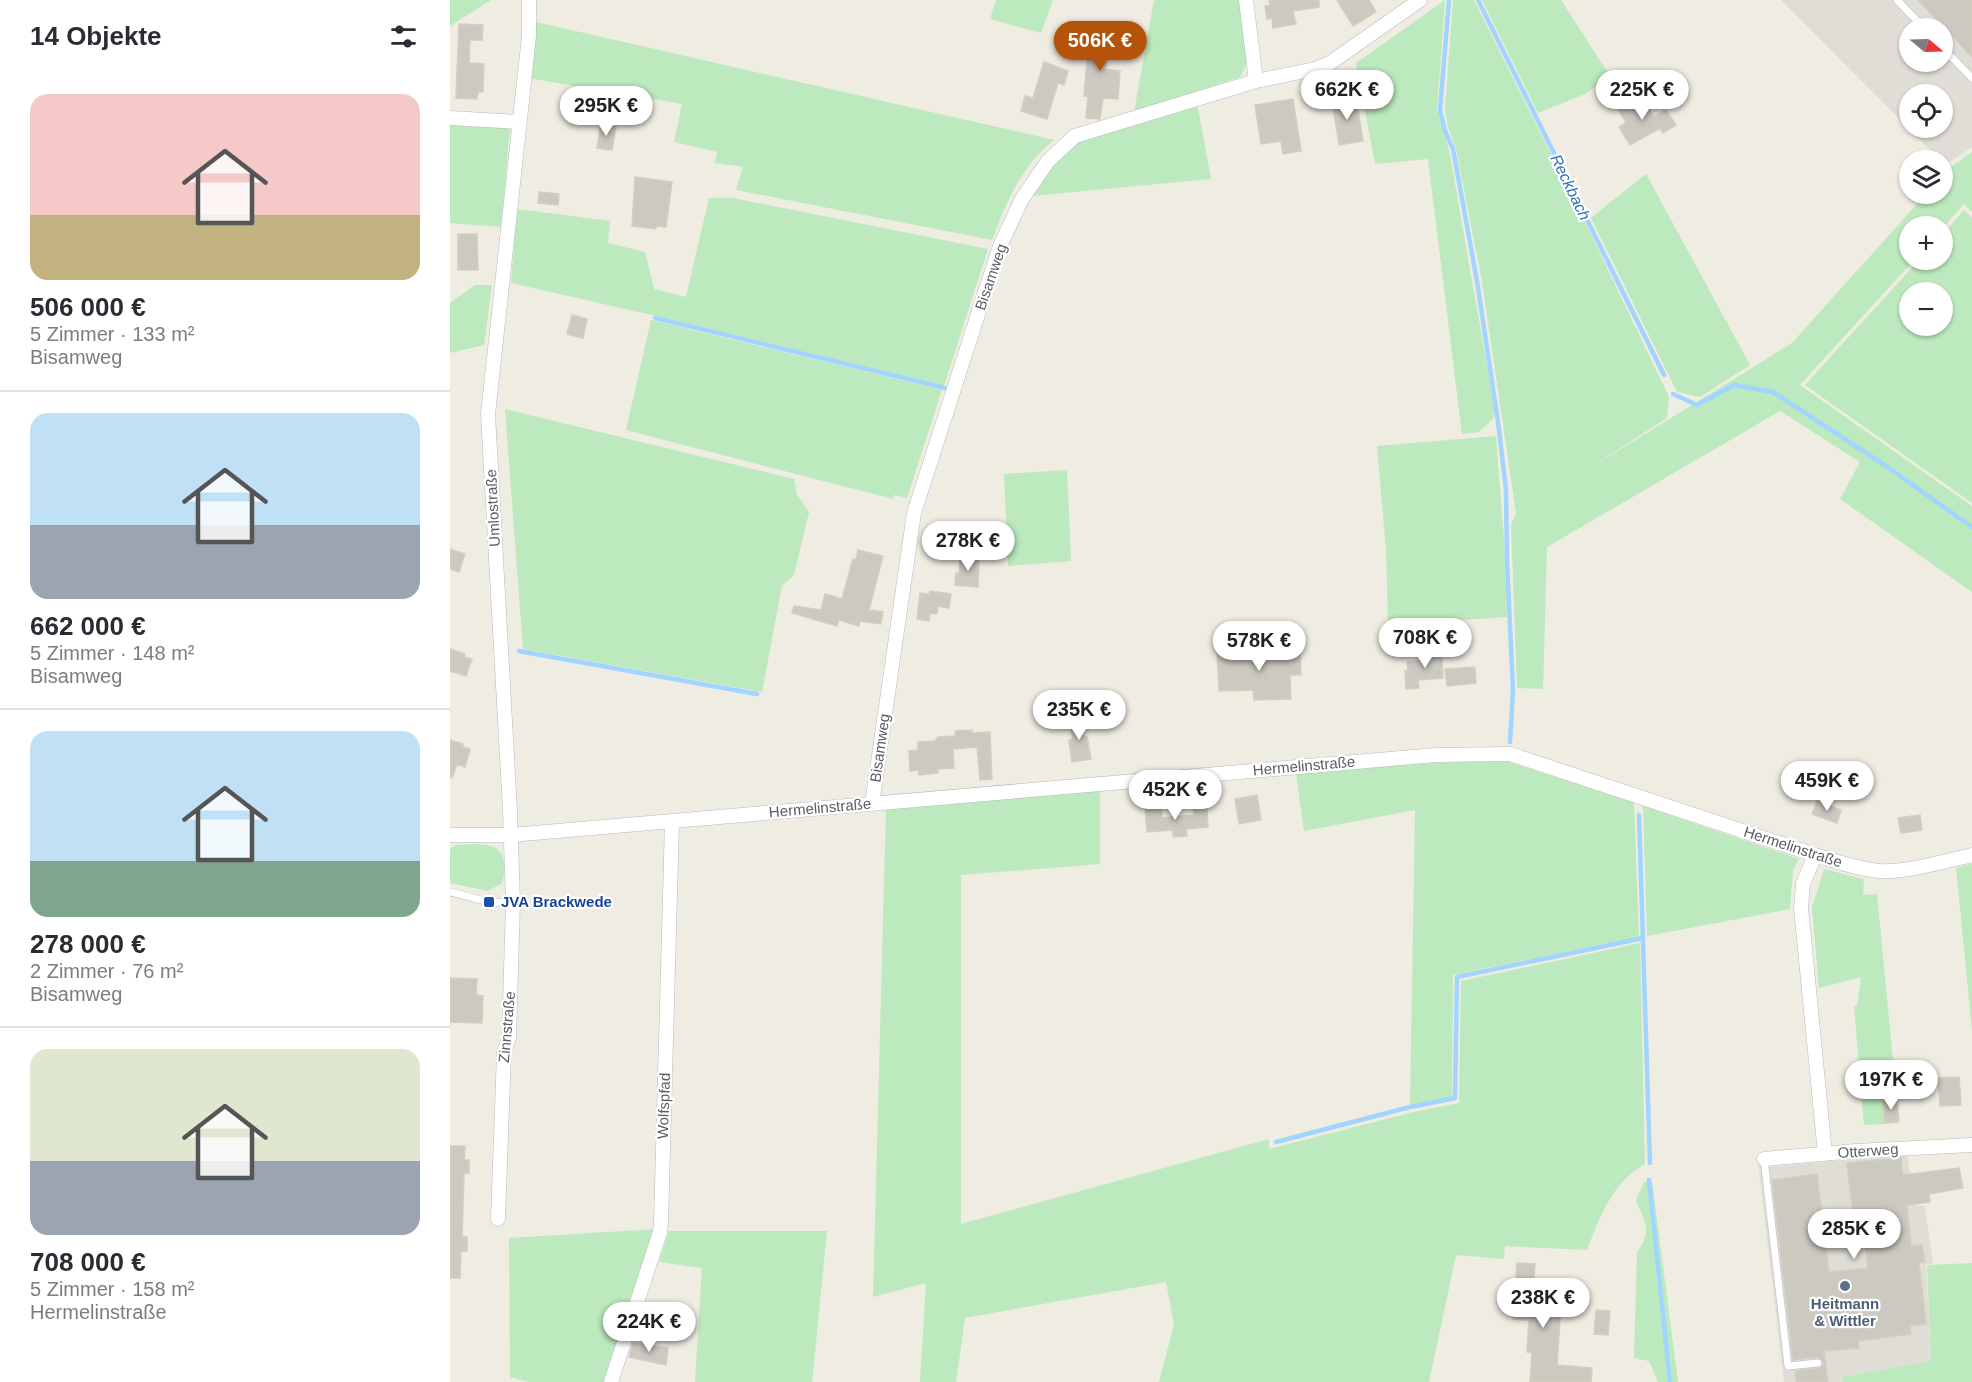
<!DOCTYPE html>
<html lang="de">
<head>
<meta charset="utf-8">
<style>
  body { margin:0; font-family:Arial,sans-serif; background:#f2f2f3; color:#2b2b33; height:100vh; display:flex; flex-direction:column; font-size:22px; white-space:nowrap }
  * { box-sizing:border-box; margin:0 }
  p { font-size:20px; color:#7c7c81 }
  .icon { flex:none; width:33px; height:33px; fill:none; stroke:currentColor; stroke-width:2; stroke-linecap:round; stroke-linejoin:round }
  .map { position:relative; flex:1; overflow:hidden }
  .panel { display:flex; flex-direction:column; background:#fff; width:450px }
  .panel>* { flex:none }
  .needle { width:39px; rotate:109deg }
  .tools { position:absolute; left:1449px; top:18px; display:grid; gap:12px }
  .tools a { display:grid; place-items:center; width:54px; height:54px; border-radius:50%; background:#fff; box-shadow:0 2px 4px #0004; font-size:30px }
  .price { position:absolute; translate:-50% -51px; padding:0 14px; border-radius:21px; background:#fff; color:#222; font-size:20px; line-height:39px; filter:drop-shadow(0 2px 3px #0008) }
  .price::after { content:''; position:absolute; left:50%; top:36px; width:18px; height:14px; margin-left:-9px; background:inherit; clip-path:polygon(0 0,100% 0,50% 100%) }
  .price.selected { background:#b45309; color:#fff }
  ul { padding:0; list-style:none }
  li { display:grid; align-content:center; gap:12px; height:318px; padding:0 30px }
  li+li { border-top:2px solid #e1e1e2 }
  li span { display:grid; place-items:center; height:186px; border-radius:18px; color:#555 }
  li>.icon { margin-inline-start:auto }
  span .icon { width:108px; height:108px; fill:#fffc; stroke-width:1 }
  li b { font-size:26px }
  h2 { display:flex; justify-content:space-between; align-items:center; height:72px; padding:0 30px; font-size:26px }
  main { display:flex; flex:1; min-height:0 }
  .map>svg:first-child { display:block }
</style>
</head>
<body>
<main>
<section class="panel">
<h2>14 Objekte<svg class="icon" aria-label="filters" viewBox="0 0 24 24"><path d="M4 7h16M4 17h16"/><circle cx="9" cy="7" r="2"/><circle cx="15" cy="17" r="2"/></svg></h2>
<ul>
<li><span style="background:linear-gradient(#f6c9c9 65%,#c2b280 0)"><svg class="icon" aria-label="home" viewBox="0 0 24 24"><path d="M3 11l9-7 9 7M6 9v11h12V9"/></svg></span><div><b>506 000 €</b><p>5 Zimmer · 133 m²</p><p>Bisamweg</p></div></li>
<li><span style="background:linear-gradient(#bfe0f5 60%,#9aa5b1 0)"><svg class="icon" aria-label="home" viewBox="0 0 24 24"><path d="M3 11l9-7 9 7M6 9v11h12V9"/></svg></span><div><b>662 000 €</b><p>5 Zimmer · 148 m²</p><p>Bisamweg</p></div></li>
<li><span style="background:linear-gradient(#bfe0f5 70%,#7fa58c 0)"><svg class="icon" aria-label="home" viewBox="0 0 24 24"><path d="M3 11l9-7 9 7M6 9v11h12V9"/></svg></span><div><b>278 000 €</b><p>2 Zimmer · 76 m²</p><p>Bisamweg</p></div></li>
<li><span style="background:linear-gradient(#dfe7d0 60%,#9aa5b1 0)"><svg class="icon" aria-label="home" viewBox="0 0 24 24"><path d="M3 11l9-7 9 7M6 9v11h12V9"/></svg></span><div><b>708 000 €</b><p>5 Zimmer · 158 m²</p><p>Hermelinstraße</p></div></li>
</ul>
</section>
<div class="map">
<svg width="1522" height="1382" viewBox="0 0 1522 1382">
  <rect width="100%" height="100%" fill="#efece2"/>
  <path fill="#dfddd6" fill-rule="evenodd" d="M1331,0H1522V147L1495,165L1492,160H1490ZM1460,28H1492V62H1460ZM1460,94H1492V128H1460Z
    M1457,1154L1466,1206H1475L1483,1264H1476L1481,1361L1391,1377V1382H1334L1308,1163L1318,1167Z"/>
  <path fill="#bce9bd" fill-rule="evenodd" d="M0,0H41L0,26Z
    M546,0H603L591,33L540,19Z
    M704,0H791L799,59L790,77L684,112Z
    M995,0L987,110L999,150L1044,405V418L1029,432L1012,434L978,159L925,164L906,63Z
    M1003,0H1024L1135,222L1219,397L1217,418L1132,473L1342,343L1476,194H1492L1493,175L1498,169L1522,152V212L1514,204L1493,228L1460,226V260H1464L1350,385L1522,506V592L1390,499L1410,462L1330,411L1097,547L1093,689L1067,688L1061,524L1066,513L1032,282L1006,149L998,127L995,110Z
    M1032,0H1111L1160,76L1135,94L1088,113Z
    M86,22L604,140C570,167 557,201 542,240L286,190L293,167L265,163L267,152L224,142L232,104L78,78Z
    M747,103L761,179L581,196L605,162L628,141Z
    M0,124L60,127L51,227L0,223Z
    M1196,174L1300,365L1250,397L1227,392L1141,218Z
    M259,198H283L538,249L494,386L202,315L61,283L67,209L160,221L158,243L195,252L204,289L236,297Z
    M1514,210L1522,218V503L1355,385L1469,260H1492L1493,234ZM1460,292H1492V326H1460Z
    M25,285H42L34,345L0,353V303Z
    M201,320L492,390L457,498L444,495L443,499L176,430Z
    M55,409L344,479L347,495L359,512L344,575L332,586L312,692L73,649Z
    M1046,436L1054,540L1057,617L938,625L936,550L927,446Z
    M617,470L621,561L558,566L554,474Z
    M1053,760L1184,803L1189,937L1003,975L1002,1097L960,1105L965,810L854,831L846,774L966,764Z
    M650,790V864L511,875V1224L819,1139V1149L964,1112L1009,1103L1011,981L1190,943L1195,1164C1162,1182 1150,1217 1137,1250L1055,1246L1054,1259L1006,1255L979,1382H709L724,1325L716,1282L515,1318L506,1382H470L476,1283L423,1297L436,809Z
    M1193,806L1349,859L1343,870L1340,909L1197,936Z
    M6,845C24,845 52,839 54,863C54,871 54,876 52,883L38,891L0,883V849Z
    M1522,864V1030L1506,868Z
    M1374,869L1414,879L1413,895L1427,894L1449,1123L1414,1125L1404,1006H1407L1411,977L1369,988L1362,908Z
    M1202,1181L1228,1382H1208L1199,1361L1184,1358L1187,1253C1202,1229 1196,1225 1186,1201L1194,1182Z
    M207,1229L156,1382H79L60,1377L59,1238Z
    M219,1231H377L362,1382H245L252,1268L209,1262Z
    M1522,1263V1382H1392L1391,1377L1481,1361L1477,1265Z"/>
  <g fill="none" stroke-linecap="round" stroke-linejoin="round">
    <path stroke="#a1d4ff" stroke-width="4.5" d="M999,0L990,110L995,131L1003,149L1027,281L1048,422L1056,489L1057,561L1063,690L1060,742
      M1028,0L1214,375
      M205,318L495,388
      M1223,394L1247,405L1284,385L1323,392L1433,464L1522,527
      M69,651L307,694
      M1189,815L1200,1163
      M826,1142L960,1107L1005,1098L1007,977L1193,938
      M1199,1180L1220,1382"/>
  </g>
  <path fill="#ccc9c1" stroke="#d4cebf" stroke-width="1.5" d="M819,0H869V7L843,11L846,24L823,28L822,18L817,19L815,6H820Z
    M887,0H919L926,12L903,26Z
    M1468,0H1522V57Z
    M9,24L33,25L32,40H20L19,63L34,64L33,92H28L27,99L6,98Z
    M640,25L665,33L654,69L670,71L668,99L653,98L650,119L636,118L638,96H634Z
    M594,62L618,71L614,85L608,83L597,119L571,111L575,96L583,98Z
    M1187,95L1195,109L1198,107L1204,117L1216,110L1226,125L1213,133L1210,128L1180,145L1169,127L1176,123L1167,107Z
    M906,97L913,141L889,145L882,101Z
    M843,99L851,151L833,154L831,141L811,144L805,105Z
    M151,124L166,127L162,150L147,148Z
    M185,177L222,182L216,227L206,226V229L182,226Z
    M89,192L109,194L108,205L88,203Z
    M8,234H27L28,270H8Z
    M122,315L137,319L133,338L117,334Z
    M0,549L15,554L9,572L0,569Z
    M408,550L433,556L419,610L433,612L431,624L410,621L409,626L389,620L387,626L342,613L344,606L371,610L375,594L392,599L403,559L406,560Z
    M510,556L529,558L528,587L505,585L506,573L509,574Z
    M480,591L501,594L499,608L488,606L487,614L480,613L479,621L467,619L470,593L479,594Z
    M991,646L993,678L968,680L969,688L956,689L955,671H958L957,662L980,660L979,647Z
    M850,648L851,675H840L841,699L804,700L803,690L769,691L767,652Z
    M0,649L15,654L14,657L22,659L16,676L0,671Z
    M1025,667L1026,683L997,686L995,669Z
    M631,716L634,737H637L641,759L622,762L619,740L623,739L619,718Z
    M522,730V733L540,732L542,779L530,780L527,747L503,749L504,768L487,769L488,773L469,775V770L460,771L459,751L468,750V742L485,741L488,737L506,736L505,731Z
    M0,740L13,744V747L20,749L15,767L7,764L2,778L0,777Z
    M807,795L811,820L789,824L785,799Z
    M1367,801L1391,810L1387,823L1362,814Z
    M711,803L712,818L744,815L743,808L757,807L758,827L736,829L737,836L723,837V830L697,832L695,805Z
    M1470,815L1472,830L1451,833L1448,818Z
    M0,978L27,979L26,995L33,996L32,1023L0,1022Z
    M1509,1077L1511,1105L1490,1106L1488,1078Z
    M1447,1100L1449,1121L1435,1123L1433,1101Z
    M0,1146H15L14,1160H19V1173H14L12,1237H17V1251H11L10,1278H0Z
    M1451,1158L1453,1175L1509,1168L1513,1188L1479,1194L1480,1202L1457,1205L1461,1246L1472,1245L1475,1262L1469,1263L1476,1324L1460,1326L1461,1334L1408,1341L1409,1348L1374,1351L1378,1382H1346L1345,1371L1369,1368L1373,1366V1362L1368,1357L1343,1360L1322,1180L1367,1174L1379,1272L1418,1268L1413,1231L1405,1232L1397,1163Z
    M1067,1263L1085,1264L1083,1289L1112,1290L1107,1365L1142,1368L1141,1382H1080L1082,1353L1077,1352L1079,1320L1063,1319Z
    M1146,1310L1160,1311L1158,1335L1144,1334Z
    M183,1343L218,1348L216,1365L179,1357Z"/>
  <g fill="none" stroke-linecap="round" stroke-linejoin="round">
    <defs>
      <path id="lane" d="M1447,0L1474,28
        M1492,47L1522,78
        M0,892L39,902L63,903
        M1314,1159L1338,1366L1368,1363"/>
      <path id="street" d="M796,0L806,81
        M0,118L68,122
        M422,804L464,513L550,246L572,199L598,161L625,136L806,81L865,69L880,63L970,0
        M0,835H61L986,755L1060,754L1365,855C1385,861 1407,869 1429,871C1453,873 1497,861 1522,855
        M1365,855L1353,884L1351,908L1375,1154
        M1314,1159L1406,1151L1522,1145
        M48,1219L54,1052L59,1038L63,903L60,811L38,414L79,36V0
        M161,1382L210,1232L211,1223L222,822"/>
    </defs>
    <use href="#lane" stroke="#b7bac0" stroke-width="8"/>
    <use href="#street" stroke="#b7bac0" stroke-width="15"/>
    <use href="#lane" stroke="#fff" stroke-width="7"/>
    <use href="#street" stroke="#fff" stroke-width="14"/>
  </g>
  <rect fill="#1a4fb4" stroke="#fff" stroke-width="2" x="33" y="896" width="12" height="12" rx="3"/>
  <circle fill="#5c6f8a" stroke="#fff" stroke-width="2" cx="1395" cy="1286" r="6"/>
  <g text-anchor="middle" stroke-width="4.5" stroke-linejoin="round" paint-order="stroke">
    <g font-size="15" fill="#5a5e64" stroke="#fff">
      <text transform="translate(541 277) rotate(-71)" y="5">Bisamweg</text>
      <text transform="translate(43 508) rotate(-93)" y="5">Umlostraße</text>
      <text transform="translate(430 748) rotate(-82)" y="5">Bisamweg</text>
      <text transform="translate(854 766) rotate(-5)" y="5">Hermelinstraße</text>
      <text transform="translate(370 808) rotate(-5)" y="5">Hermelinstraße</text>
      <text transform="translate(1343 847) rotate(18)" y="5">Hermelinstraße</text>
      <text transform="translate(57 1027) rotate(-85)" y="5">Zinnstraße</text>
      <text transform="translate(214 1106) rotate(-88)" y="5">Wolfspfad</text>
      <text transform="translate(1418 1151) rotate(-4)" y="5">Otterweg</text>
    </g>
    <g font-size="15" font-weight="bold" fill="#164399" stroke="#fff" text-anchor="start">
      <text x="51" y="907">JVA Brackwede</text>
    </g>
    <g font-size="15" font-weight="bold" fill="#4e5e75" stroke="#fff">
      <text x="1395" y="1309">Heitmann<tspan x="1395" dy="17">&amp; Wittler</tspan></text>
    </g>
    <g font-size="16" font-style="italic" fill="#3573ba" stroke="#fff">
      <text transform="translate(1121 187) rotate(64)" y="6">Reckbach</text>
    </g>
  </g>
</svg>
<div class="tools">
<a><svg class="needle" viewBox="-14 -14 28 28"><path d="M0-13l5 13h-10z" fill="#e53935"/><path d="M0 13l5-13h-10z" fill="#7c7c81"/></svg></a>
<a><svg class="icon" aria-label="locate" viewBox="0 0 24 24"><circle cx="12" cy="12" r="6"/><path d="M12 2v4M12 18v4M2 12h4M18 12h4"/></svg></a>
<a><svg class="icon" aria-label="layers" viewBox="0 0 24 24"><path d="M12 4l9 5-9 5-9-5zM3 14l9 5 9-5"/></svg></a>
<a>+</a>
<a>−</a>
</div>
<b class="price selected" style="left:650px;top:72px">506K €</b>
<b class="price" style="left:897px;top:121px">662K €</b>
<b class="price" style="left:1192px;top:121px">225K €</b>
<b class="price" style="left:156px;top:137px">295K €</b>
<b class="price" style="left:518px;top:572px">278K €</b>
<b class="price" style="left:975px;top:669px">708K €</b>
<b class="price" style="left:809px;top:672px">578K €</b>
<b class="price" style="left:629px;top:741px">235K €</b>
<b class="price" style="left:1377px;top:812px">459K €</b>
<b class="price" style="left:725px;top:821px">452K €</b>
<b class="price" style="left:1441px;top:1111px">197K €</b>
<b class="price" style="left:1404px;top:1260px">285K €</b>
<b class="price" style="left:1093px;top:1329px">238K €</b>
<b class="price" style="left:199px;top:1353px">224K €</b>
</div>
</main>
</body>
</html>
